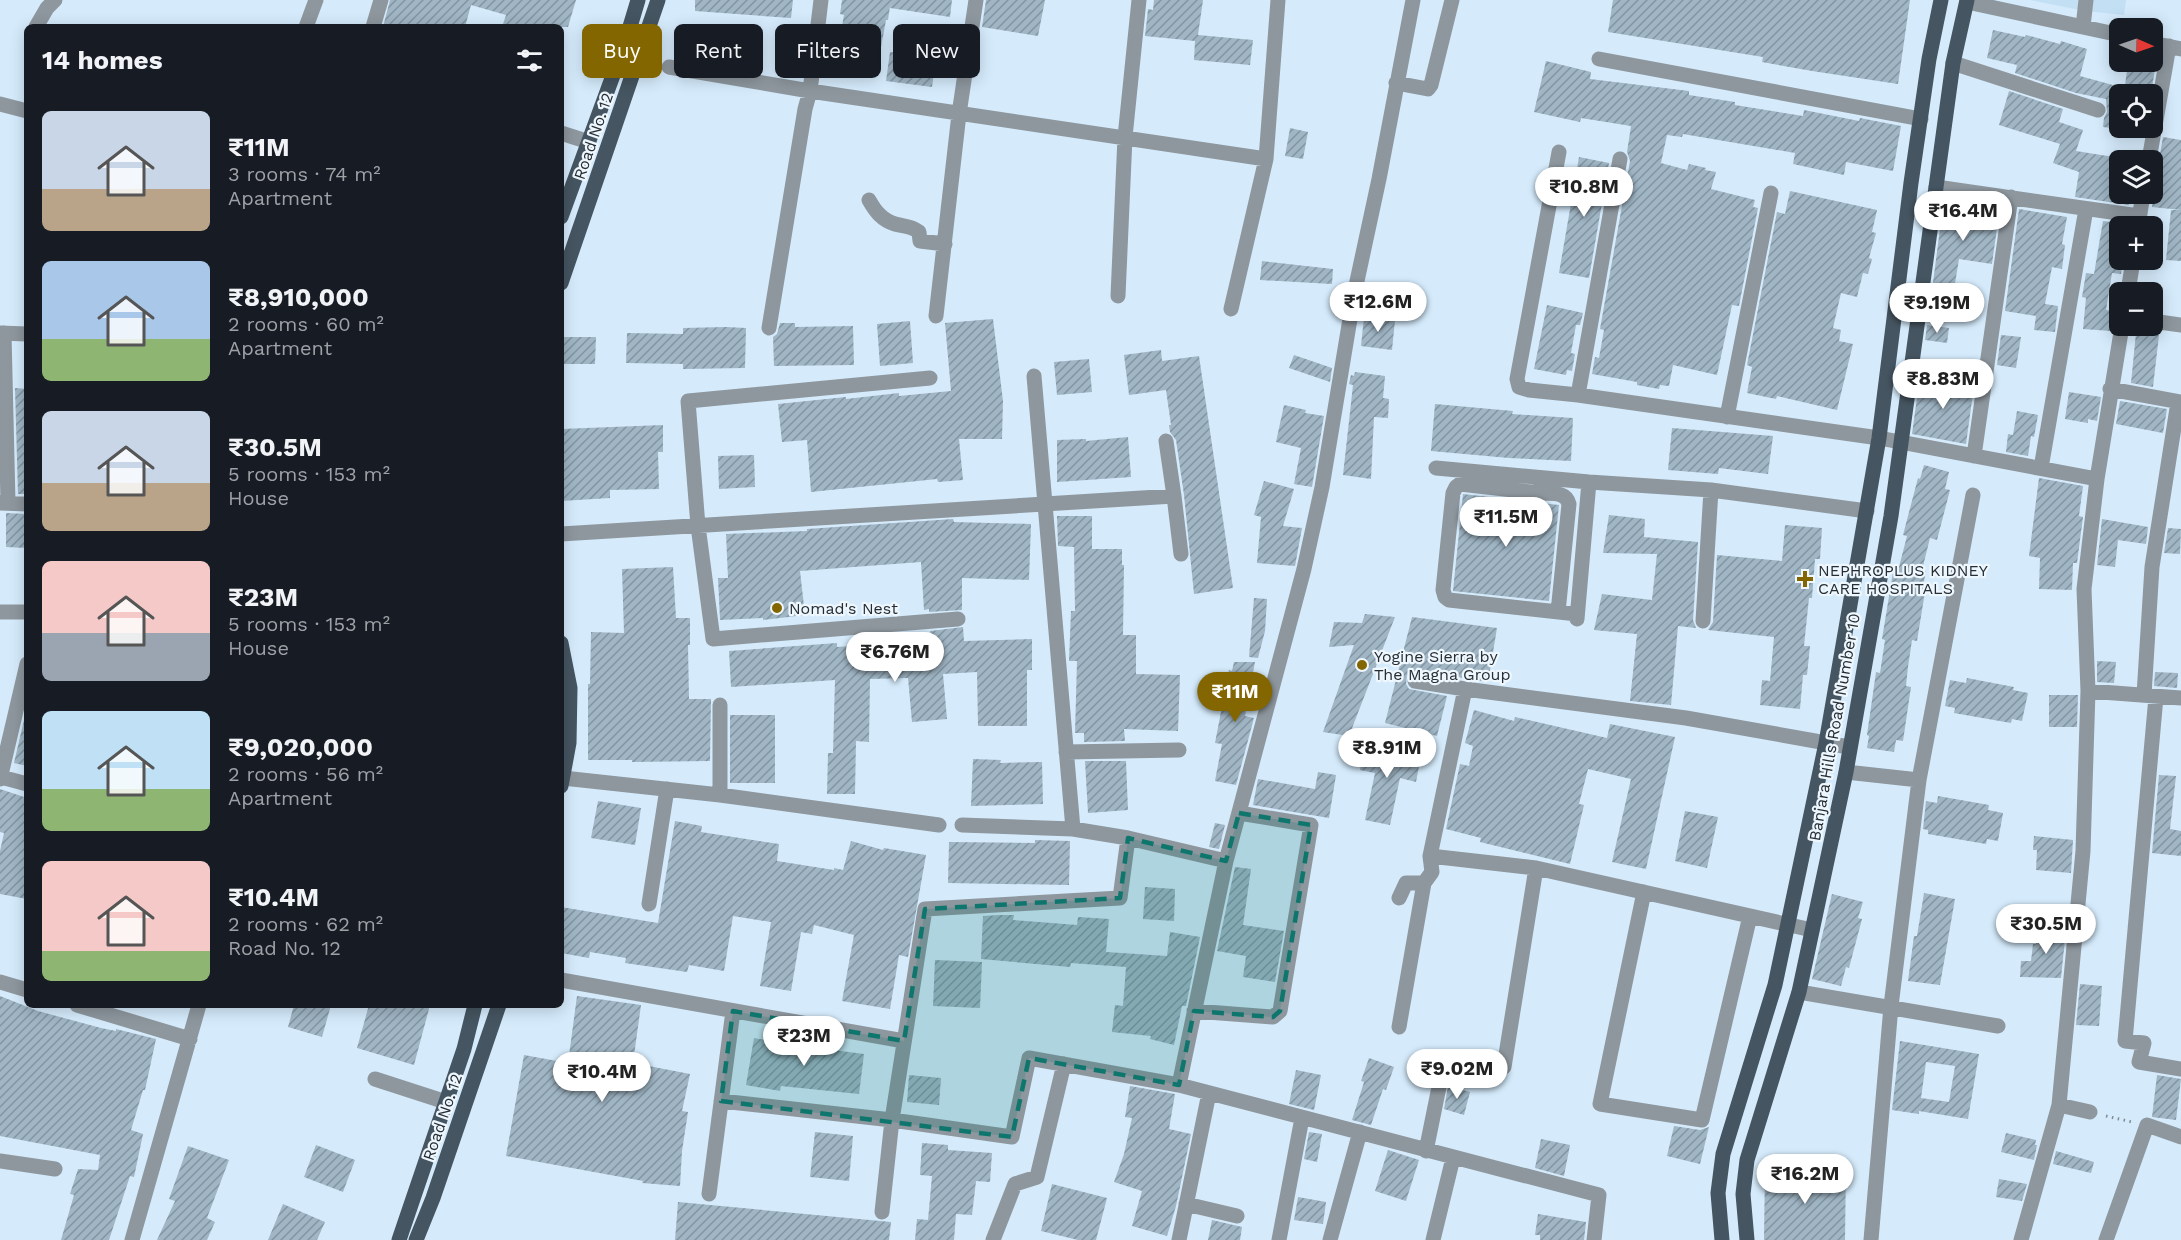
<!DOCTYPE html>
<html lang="en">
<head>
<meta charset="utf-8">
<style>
  body { margin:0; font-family:"Work Sans",sans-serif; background:#242831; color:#f1f3f6; height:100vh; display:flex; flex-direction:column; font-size:22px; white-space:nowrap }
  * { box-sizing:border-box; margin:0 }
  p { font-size:20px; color:#9ea1a6 }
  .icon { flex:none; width:33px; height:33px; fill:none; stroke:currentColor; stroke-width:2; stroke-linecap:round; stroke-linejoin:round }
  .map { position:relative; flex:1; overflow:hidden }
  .side { position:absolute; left:24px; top:24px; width:540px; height:984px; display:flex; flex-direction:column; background:#171b24; border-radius:9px; box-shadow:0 3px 15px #0003 }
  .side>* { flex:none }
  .guide { position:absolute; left:582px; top:24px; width:570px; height:54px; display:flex; gap:12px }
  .needle { width:39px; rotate:92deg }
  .controls { position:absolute; left:2109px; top:18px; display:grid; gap:12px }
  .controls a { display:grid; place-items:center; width:54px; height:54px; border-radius:9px; background:#171b24; box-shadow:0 3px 15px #0003; font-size:30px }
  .price { position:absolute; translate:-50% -51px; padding:0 14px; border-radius:21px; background:#fff; color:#222; font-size:20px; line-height:39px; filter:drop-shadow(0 2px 3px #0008) }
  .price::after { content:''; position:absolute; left:50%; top:36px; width:18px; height:14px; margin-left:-9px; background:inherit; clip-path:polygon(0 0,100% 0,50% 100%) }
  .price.on { background:#836600; color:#fff }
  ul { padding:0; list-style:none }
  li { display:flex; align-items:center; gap:18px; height:150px; padding:0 18px }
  li span { display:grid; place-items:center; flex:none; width:168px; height:120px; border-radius:9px; color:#555 }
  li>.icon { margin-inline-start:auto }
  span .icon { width:72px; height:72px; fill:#fffc; stroke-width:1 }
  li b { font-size:26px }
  h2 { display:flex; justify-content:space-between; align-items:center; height:72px; padding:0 18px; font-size:26px }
  .pill { padding:0 21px; border-radius:9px; background:#171b24; box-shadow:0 3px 15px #0003; font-size:21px; line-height:54px }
  .pill.on { background:#836600; color:#fff }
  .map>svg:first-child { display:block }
</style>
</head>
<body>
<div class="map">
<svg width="2181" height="1240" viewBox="0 0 2181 1240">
  <defs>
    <pattern id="building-hatch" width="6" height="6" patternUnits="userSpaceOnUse" patternTransform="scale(1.5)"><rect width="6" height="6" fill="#a0b6c5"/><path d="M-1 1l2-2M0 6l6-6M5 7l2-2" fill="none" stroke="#8294a1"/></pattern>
  </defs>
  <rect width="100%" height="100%" fill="#d5ebfc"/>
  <path fill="#c3dff4" d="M2030,0H2126L2124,15L2085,11Z"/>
  <path fill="url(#building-hatch)" fill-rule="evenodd" d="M390,0H576L568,27H502L506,15L471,5L465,27H383Z
    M695,0H793L791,18L695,11Z
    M842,0H891L888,20H886L879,58L838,50L844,15L840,14Z
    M891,0H952L950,17L890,8Z
    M986,0H1045L1038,36L982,27Z
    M1154,0H1203L1198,35L1253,40L1250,65L1194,60L1195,41L1145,36L1148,9L1153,10Z
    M1613,0H1910L1898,84L1812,71L1762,62L1763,57L1608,32Z
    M1993,30L2025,37L2026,35L2060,44L2061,41L2087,49L2080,76L2120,87V129L2103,127L2104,118L2107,112L2106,99L2076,93L2015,73L2017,65L1987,58Z
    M890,52L936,58L932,87L886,81Z
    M1546,61L1591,72L1590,79L1689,91V95L1735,102V105L1803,116L1804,110L1859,121L1860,118L1901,126L1893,171L1846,162L1844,175L1793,164L1795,153L1683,134L1682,137L1667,135L1661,163L1687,170L1689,164L1706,168L1705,170L1716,172L1711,189L1755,200L1753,207L1758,208L1739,306L1732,305L1717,375L1673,365L1669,386L1660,385L1659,389L1637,385V382L1592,374L1595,357L1599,358L1604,330L1600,329L1630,161L1627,152L1631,126L1581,118L1580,122L1534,112Z
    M2128,62H2156L2151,94H2124Z
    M2009,91L2063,109L2059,122L2083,130L2076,151L2120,158V194H2130L2129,205L2075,197L2079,172L2053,163L2060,144L1999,125Z
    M1290,128L1308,132L1303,159L1285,156Z
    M2163,137L2181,140V210L2152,207L2154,194H2158L2162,160H2159Z
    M1579,157L1609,163L1589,278L1559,273Z
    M1790,191L1877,210L1872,232L1876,233L1869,258L1872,259L1868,274L1863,273L1857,297L1841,293L1833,328L1841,330L1839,341L1853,344L1837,410L1777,396L1776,399L1747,393L1752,367L1747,365L1777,212L1785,214Z
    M1944,198L2000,206L1992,264L1959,259L1952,302L1931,298Z
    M2019,209L2067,217L2062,244L2065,245L2062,269L2052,267L2045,304L2058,306L2055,332L2034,330L2036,316L2005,311Z
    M2171,210H2181V261L2166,260Z
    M2103,221L2127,224L2126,226H2120V260H2123L2121,274L2112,273L2106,310L2114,311L2111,331L2083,329L2086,298L2082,297L2086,273L2094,274Z
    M1262,261L1333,269L1332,284L1260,280Z
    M1547,305L1583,313L1580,325H1576L1571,353L1575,354L1572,371L1567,370L1566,375L1534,369Z
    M1364,317L1395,320L1392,350L1361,346Z
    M993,319L1003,401L1002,439H959L963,480L938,482L937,479L811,492L807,440L782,442L778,404L846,397V399L899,393V396L951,391L945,323Z
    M910,321L913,363L880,366L877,324Z
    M780,323H795V327L853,326L854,365L774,366L773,337L777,334Z
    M1927,325L1949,328L1947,343L1925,340Z
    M726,327L746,328L745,368L683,369V364L626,363L627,333L683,334V328Z
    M2136,333L2159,335L2153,387L2131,383Z
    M2001,335L2021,337L2016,368L1997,365Z
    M562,337H596L595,364H562Z
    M1161,350L1162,361L1199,356L1233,588L1194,594L1184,495L1176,440L1170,432L1169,425H1171L1166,390L1129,395L1124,355Z
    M1294,355L1332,368L1330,382L1289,368Z
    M1089,359L1092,392L1057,395L1054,362Z
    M1355,372L1385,376L1383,398L1389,399L1388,418L1374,417L1371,479L1343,475L1353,385L1349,384L1351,375L1354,376Z
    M1920,376L1974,386L1966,444L1912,434Z
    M15,388L27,389V494H18Z
    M2069,392L2101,397L2097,421L2088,419V423L2065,419Z
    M2120,401L2167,409L2163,433L2116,424Z
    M1435,404L1513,411L1512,414L1573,418L1571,461L1509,458L1431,451Z
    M1284,405L1306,410L1305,413L1324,416L1312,487L1294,484L1301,448L1276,442Z
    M2017,411L2038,415L2034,437L2031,436L2028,456L2006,452L2008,434L2013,435Z
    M663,425V452H658L659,489L610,490V498L561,501V429Z
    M1672,428L1773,436L1768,474L1719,468L1718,474L1668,470Z
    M1128,437L1131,477L1057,482V440L1086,439V441Z
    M754,455L755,487L719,489L718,456Z
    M1924,465L1949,472L1945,489L1950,490L1937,540L1930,538L1922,570L1926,571L1922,591L1925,592L1917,641L1912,640L1908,667L1906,686L1911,687L1903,741L1896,740L1894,752L1867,748L1869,736L1867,735L1876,672L1880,673L1885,640L1882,639L1894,566L1899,567L1907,536L1903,535L1918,478L1920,479Z
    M2039,478L2083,486L2079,516L2083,517L2077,563H2073L2072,590L2039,589L2040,558L2029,556Z
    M1264,481L1294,489L1283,526L1302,528L1295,566L1257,563L1261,517L1254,515Z
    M1463,494L1559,505L1549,601L1453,591Z
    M6,513L27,514V548L6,547Z
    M1609,515L1645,519L1644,537L1698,542L1693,620L1696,628L1678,626L1671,705L1630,701L1637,634L1594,630L1602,594L1652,600L1657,554L1603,553Z
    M1057,516H1092V549H1122V565H1124L1123,635H1136V674L1180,675L1178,731L1124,729L1125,741L1084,742V733H1075L1077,661H1069L1071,611H1075L1074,547L1058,546Z
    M953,519L954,522L1031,524L1029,580L962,578V610L929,612V609L924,610L921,562L800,571L805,615L763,620V618L720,620L718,578H728L726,534L807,531V529Z
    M2102,519L2148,527L2146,544L2118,540L2115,567L2097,565Z
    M1785,525L1822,528L1820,559H1815L1812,598H1809L1804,646H1810L1807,675H1803L1800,709L1760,705L1762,680L1770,681L1774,637L1708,630L1713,622L1717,555L1782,561Z
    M2168,528L2181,529L2180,554L2164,553Z
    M673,567L676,618H690V645H688L689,699H711L710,761L632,762V760H588V684H590L591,632L624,633L622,569Z
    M1254,598L1267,599L1265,631L1258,658L1249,657Z
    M1365,614L1395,617L1349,736L1323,732L1354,645L1329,647L1334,622L1362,623Z
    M1412,617L1497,628L1488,682L1417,671L1407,675L1406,684L1409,689L1447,696L1437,736L1385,723Z
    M963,627L964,641L1032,639V670H1027V726H978L977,672L943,674L947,719L912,722L908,678L870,679L869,742L856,741L855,794H827L828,753H833L835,680L731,687L729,651L837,643V647L894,643V640L931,638L930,631Z
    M2097,661L2116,662L2114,683L2097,682Z
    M1234,662H1255L1245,716L1254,718L1236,785L1215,781L1222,744L1215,743L1229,670L1232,671Z
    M2155,672L2178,673L2177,688L2154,686Z
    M1967,678L2014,687L2013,690L2028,693L2022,721L2012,719L2011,723L1954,713L1955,708L1945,706L1950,680L1966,683Z
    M2049,695H2078L2077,727H2049Z
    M27,707V766L14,763Z
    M1474,710L1514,721L1515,717L1607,738L1610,724L1675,737L1646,869L1612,862L1631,779L1588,769L1579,804L1584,805L1570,864L1480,842L1481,838L1446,829L1460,764L1469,766L1473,746L1465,743Z
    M730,715H775V783H730Z
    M1365,745L1421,756L1416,782L1400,778L1390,825L1365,820L1375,773L1360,770Z
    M973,759L1001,760L1000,763L1042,762L1043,804L971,806Z
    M1085,761H1126L1128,810L1088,813Z
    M1318,772L1336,775L1329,818L1253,805L1258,779L1315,789Z
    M2159,775L2176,776L2170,829L2181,831V856L2152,853Z
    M0,789L27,798V899L0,894V851L4,833L0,832Z
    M1938,796L1989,805L1988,810L2003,813L1998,841L1987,839L1986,844L1928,834V830L1923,829L1926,801L1937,803Z
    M598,801L641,808L635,845L591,838Z
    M1685,811L1718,817L1707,868L1675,861Z
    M675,821L702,826L701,832L779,844L777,861L834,870V868L843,870L851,841L883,850L884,848L926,855L908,957L899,955L890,1009L842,1001L854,935L814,925L812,934L801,932L791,991L760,986L771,922L733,916L724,971L689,965L687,972L625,963L626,958L590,952L589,958L561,953V907L658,923Z
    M1215,823L1225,825L1219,849L1209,847Z
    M2034,836L2073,840L2071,873L2036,870L2037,850H2033Z
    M1035,840L1070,841L1069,885L948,883L949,842L1035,843Z
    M1235,867L1251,869L1243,925L1284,931L1275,982L1243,977L1246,956L1217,951Z
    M1145,887L1175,889L1174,921L1143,919Z
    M1924,893L1955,899L1940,985L1908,981L1914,936H1917Z
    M1832,894L1863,902L1858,918L1862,919L1849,968L1846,967L1841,986L1812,979Z
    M999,915H1014L1013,920L1077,925L1078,917L1109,919L1106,952L1167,956L1170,932L1200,937L1186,1006H1182L1174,1045L1150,1039L1151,1036L1112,1032L1115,1005L1123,1006L1126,967L1071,963L1070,967L981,959L983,916Z
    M2037,928L2066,929L2061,978L2020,977L2021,961H2031L2033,944H2036Z
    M935,960L982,962L980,1008L933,1006Z
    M2080,984L2102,986L2099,1026L2076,1025Z
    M0,996L38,1011L101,1028L116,1031V1029L156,1039L145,1090H143L131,1130L143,1134L134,1177L130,1176L109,1240H61L74,1195L70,1194L78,1169L98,1170L100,1155L0,1136Z
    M577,996L641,1005L633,1063L690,1074L682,1111L688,1112L682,1151L680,1186L642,1183L643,1181L506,1156L524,1055L568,1063Z
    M294,1005H331L322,1037L288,1027Z
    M369,1005H430L414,1065L357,1048Z
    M754,1038L797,1045L798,1039L826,1043L825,1049L864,1054L859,1094L781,1086L780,1091L746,1085Z
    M1900,1041L1979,1054L1968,1119L1919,1111V1114L1892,1110ZM1926,1062L1955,1066L1949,1102L1921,1098Z
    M1369,1058L1394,1067L1386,1090L1383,1089L1371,1125L1352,1120L1364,1082L1361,1081Z
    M1296,1070L1321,1075L1314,1110L1289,1104Z
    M909,1075L941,1078L939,1105L907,1102Z
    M2157,1075L2181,1079L2176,1120L2152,1117Z
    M1130,1086L1175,1094L1169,1129L1191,1134L1176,1206L1167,1236L1132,1226L1142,1191L1114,1182L1124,1154L1132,1118L1125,1117Z
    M1448,1086L1470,1092L1464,1115L1444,1109Z
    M1674,1126L1700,1130L1709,1127L1700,1164L1667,1156Z
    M815,1132L853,1136L849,1181L810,1177Z
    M1309,1132L1322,1134L1317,1162L1304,1159Z
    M2006,1133L2036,1140L2035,1145H2037L2034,1160L2001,1152Z
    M1541,1139L1570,1145L1564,1176L1535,1168Z
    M922,1143L948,1145V1150L992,1153L990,1182L976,1181L972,1215L956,1214L954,1240H915L917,1219L928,1220L932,1176L920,1175Z
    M316,1145L355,1160L343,1192L304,1177Z
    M188,1146L229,1160L207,1218L215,1222L207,1240H157L175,1201L169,1199Z
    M1388,1150L1419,1160L1406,1201L1375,1191Z
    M2056,1151L2094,1162L2091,1173L2053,1164Z
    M1765,1164L1782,1165V1172L1831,1173V1165H1846L1845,1240H1764Z
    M1999,1179L2027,1184L2022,1201L1996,1197Z
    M1052,1184L1107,1198L1096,1240H1078L1041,1231Z
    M1298,1197L1326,1202L1323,1224L1294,1220Z
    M678,1202L891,1222L889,1240H675Z
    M283,1204L325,1222L317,1240H268Z
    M1538,1214L1586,1222L1584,1240H1540V1235H1535Z
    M1212,1220L1242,1227L1240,1240H1208Z"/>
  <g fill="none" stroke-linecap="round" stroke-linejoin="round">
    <path stroke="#7c8b96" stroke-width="3" stroke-dasharray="1.5 4.5" stroke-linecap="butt" d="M2106,1116L2132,1122"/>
    <path stroke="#8e979e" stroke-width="15" d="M1967,2L2120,35
      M36,27L47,8L55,0
      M306,27L316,0
      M373,27L381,0
      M2083,27L2086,0
      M2152,43L2181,49
      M1599,59L1921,119
      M1953,63L2098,110
      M669,67L810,91L1266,159
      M1396,83L1428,89L1431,85L1452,0
      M0,104L27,111
      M561,133L589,142
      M1559,152L1517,379L1519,387L1529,390L1578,395L1879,438L2097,479
      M2149,160L2169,46
      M1936,187L2139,216
      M869,200C875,211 882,220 895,224C905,227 910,225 919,232L920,241L945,244
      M2138,226L2143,194
      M2128,292L2133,260
      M1118,296L1125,137L1139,0
      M1231,309L1266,159L1278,0
      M936,316L959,114L976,0
      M2152,321L2181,325
      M769,328L805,109L810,91L821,0
      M0,333L27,334
      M4,333L8,503
      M1034,376L1073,829
      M930,378L688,401L698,526L713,639L958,619
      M2110,389L2181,402
      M1578,395L1620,159
      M1727,417L1771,193
      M1166,441L1174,496
      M1974,456L2011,197
      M1436,468L1589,482L1711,490L1867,511
      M2041,468L2086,209
      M1542,478L1540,493L1460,484L1456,487L1453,493L1443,590L1445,597L1449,600L1577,614
      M1540,493C1552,494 1566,491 1569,504L1558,612
      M0,503L27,504
      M561,534L1174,496L1181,554
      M0,612H27
      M1577,619L1589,482
      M1703,621L1711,490
      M1415,681L1465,689
      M2088,691L2181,698
      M2144,695L2152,567L2178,402
      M2156,697L2125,1041L2144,1043L2139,1062L2181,1069
      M1066,752L1179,750
      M1846,772L1919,780
      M1,777L27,784
      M563,778L720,795L939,825
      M0,779L27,664
      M720,795V705
      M962,825L1073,829L1128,838L1226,861L1179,1085
      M1226,861L1304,569L1322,487L1354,295L1379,179L1413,0
      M1644,892L1600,1104L1702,1120L1750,916
      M1399,898L1406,883H1424L1432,872L1430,856
      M649,904L667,789
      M1812,930L1536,868L1430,856L1465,689L1686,718L1849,747
      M561,980L904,1041
      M0,982L27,990
      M1799,992L1998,1026
      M77,1005L190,1039
      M1194,1011L1273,1017L1280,1011L1311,825L1239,813
      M1399,1027L1424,883
      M1504,1067L1536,868
      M375,1079L446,1102
      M721,1101L892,1120L1012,1137L1029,1058L1179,1085L1599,1195L1594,1240
      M2059,1105L2090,1112
      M1426,1151L1439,1087
      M0,1161L55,1169
      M709,1194L733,1011
      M1186,1204L1237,1216
      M882,1212L892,1120L925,909L1120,898L1128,838
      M132,1240L199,1005
      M993,1240L1015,1184L1037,1177L1064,1064
      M1179,1240L1209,1093
      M1279,1240L1302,1118
      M1330,1240L1360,1132
      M1433,1240L1453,1158
      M1871,1240L1891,1006L1919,780L1973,495
      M2021,1240L2059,1105L2083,851L2088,691L2084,589L2097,479L2122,326
      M2106,1240L2147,1125L2181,1137"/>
    <path stroke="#455561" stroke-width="15" d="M561,217L626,40L638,0
      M561,283L658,0
      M561,643L570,688L569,743L561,786
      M399,1240L464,1049L475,1005
      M416,1240L433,1198L499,1005
      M1722,1240L1718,1193L1723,1154L1775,985L1826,743L1879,438L1911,183L1929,59L1941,0
      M1747,1240L1743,1194L1747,1160L1799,992L1846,772L1891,516L1953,63L1967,0"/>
  </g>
  <path fill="#0f766e" fill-opacity="0.2" stroke="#0f766e" stroke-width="4.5" stroke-dasharray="12 8" stroke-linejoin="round" d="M1239,813L1311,825L1280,1011L1273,1017L1194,1011L1179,1085L1029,1058L1012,1137L721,1101L733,1011L904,1041L925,909L1120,898L1128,838L1226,861Z"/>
  <g fill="#836600" stroke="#eef7fd" stroke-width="2">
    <path d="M1802 570h6v6h6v6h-6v6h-6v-6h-6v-6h6z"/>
    <circle cx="777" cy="608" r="6"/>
    <circle cx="1362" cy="665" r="6"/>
  </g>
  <g text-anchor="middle" stroke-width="4.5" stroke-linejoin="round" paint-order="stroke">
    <g font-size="16" fill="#262e34" stroke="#eef7fd">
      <text transform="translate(593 136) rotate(-71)" y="6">Road No. 12</text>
      <text transform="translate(1834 727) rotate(-80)" y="6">Banjara Hills Road Number 10</text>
      <text transform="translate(442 1117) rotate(-71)" y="6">Road No. 12</text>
    </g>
    <g font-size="16" fill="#262e34" stroke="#eef7fd" text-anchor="start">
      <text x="1818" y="576">NEPHROPLUS KIDNEY<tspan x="1818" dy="18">CARE HOSPITALS</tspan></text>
      <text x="789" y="614">Nomad's Nest</text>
      <text x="1374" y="662">Yogine Sierra by<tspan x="1374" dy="18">The Magna Group</tspan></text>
    </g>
  </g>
</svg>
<div class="controls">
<a><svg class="needle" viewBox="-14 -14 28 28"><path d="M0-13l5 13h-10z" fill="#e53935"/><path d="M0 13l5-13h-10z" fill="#9ea1a6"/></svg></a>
<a><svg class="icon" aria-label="locate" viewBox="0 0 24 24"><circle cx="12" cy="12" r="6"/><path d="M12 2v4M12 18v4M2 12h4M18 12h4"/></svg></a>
<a><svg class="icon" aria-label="layers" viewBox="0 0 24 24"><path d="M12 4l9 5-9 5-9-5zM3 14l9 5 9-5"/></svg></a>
<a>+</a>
<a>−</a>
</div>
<b class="price" style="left:1584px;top:218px">₹10.8M</b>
<b class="price" style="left:1963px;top:242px">₹16.4M</b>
<b class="price" style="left:1378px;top:333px">₹12.6M</b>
<b class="price" style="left:1937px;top:334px">₹9.19M</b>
<b class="price" style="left:1943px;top:410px">₹8.83M</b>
<b class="price" style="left:1506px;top:548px">₹11.5M</b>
<b class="price" style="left:895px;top:683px">₹6.76M</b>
<b class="price on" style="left:1235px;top:723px">₹11M</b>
<b class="price" style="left:1387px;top:779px">₹8.91M</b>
<b class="price" style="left:2046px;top:955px">₹30.5M</b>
<b class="price" style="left:804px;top:1067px">₹23M</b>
<b class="price" style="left:1457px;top:1100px">₹9.02M</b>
<b class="price" style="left:602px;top:1103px">₹10.4M</b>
<b class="price" style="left:1805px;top:1205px">₹16.2M</b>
<div class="guide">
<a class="pill on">Buy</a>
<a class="pill">Rent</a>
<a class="pill">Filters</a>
<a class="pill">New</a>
</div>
<section class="side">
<h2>14 homes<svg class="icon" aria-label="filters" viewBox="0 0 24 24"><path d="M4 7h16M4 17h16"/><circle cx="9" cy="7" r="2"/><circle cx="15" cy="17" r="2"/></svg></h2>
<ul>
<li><span style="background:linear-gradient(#c9d6e8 65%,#b9a48a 0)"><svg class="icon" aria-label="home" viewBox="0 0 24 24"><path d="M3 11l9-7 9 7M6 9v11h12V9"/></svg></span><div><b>₹11M</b><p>3 rooms · 74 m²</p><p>Apartment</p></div></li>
<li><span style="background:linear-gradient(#a9c7e8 65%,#8fb573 0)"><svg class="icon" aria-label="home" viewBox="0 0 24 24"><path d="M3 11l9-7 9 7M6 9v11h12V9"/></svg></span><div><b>₹8,910,000</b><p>2 rooms · 60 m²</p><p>Apartment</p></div></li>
<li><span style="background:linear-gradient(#c9d6e8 60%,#b9a48a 0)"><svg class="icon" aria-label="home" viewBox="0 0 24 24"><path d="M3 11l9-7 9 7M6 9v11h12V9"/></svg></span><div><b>₹30.5M</b><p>5 rooms · 153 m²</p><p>House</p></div></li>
<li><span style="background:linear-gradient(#f6c9c9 60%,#9aa5b1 0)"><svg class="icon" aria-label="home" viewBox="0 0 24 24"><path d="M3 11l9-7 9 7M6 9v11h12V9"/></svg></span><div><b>₹23M</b><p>5 rooms · 153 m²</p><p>House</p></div></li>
<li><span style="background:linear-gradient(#bfe0f5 65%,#8fb573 0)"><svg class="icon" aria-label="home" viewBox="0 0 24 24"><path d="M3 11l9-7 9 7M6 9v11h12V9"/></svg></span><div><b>₹9,020,000</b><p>2 rooms · 56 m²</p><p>Apartment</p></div></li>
<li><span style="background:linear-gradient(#f6c9c9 75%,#8fb573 0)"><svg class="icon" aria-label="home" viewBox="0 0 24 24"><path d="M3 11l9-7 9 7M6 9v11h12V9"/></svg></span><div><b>₹10.4M</b><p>2 rooms · 62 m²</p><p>Road No. 12</p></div></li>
</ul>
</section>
</div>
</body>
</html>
